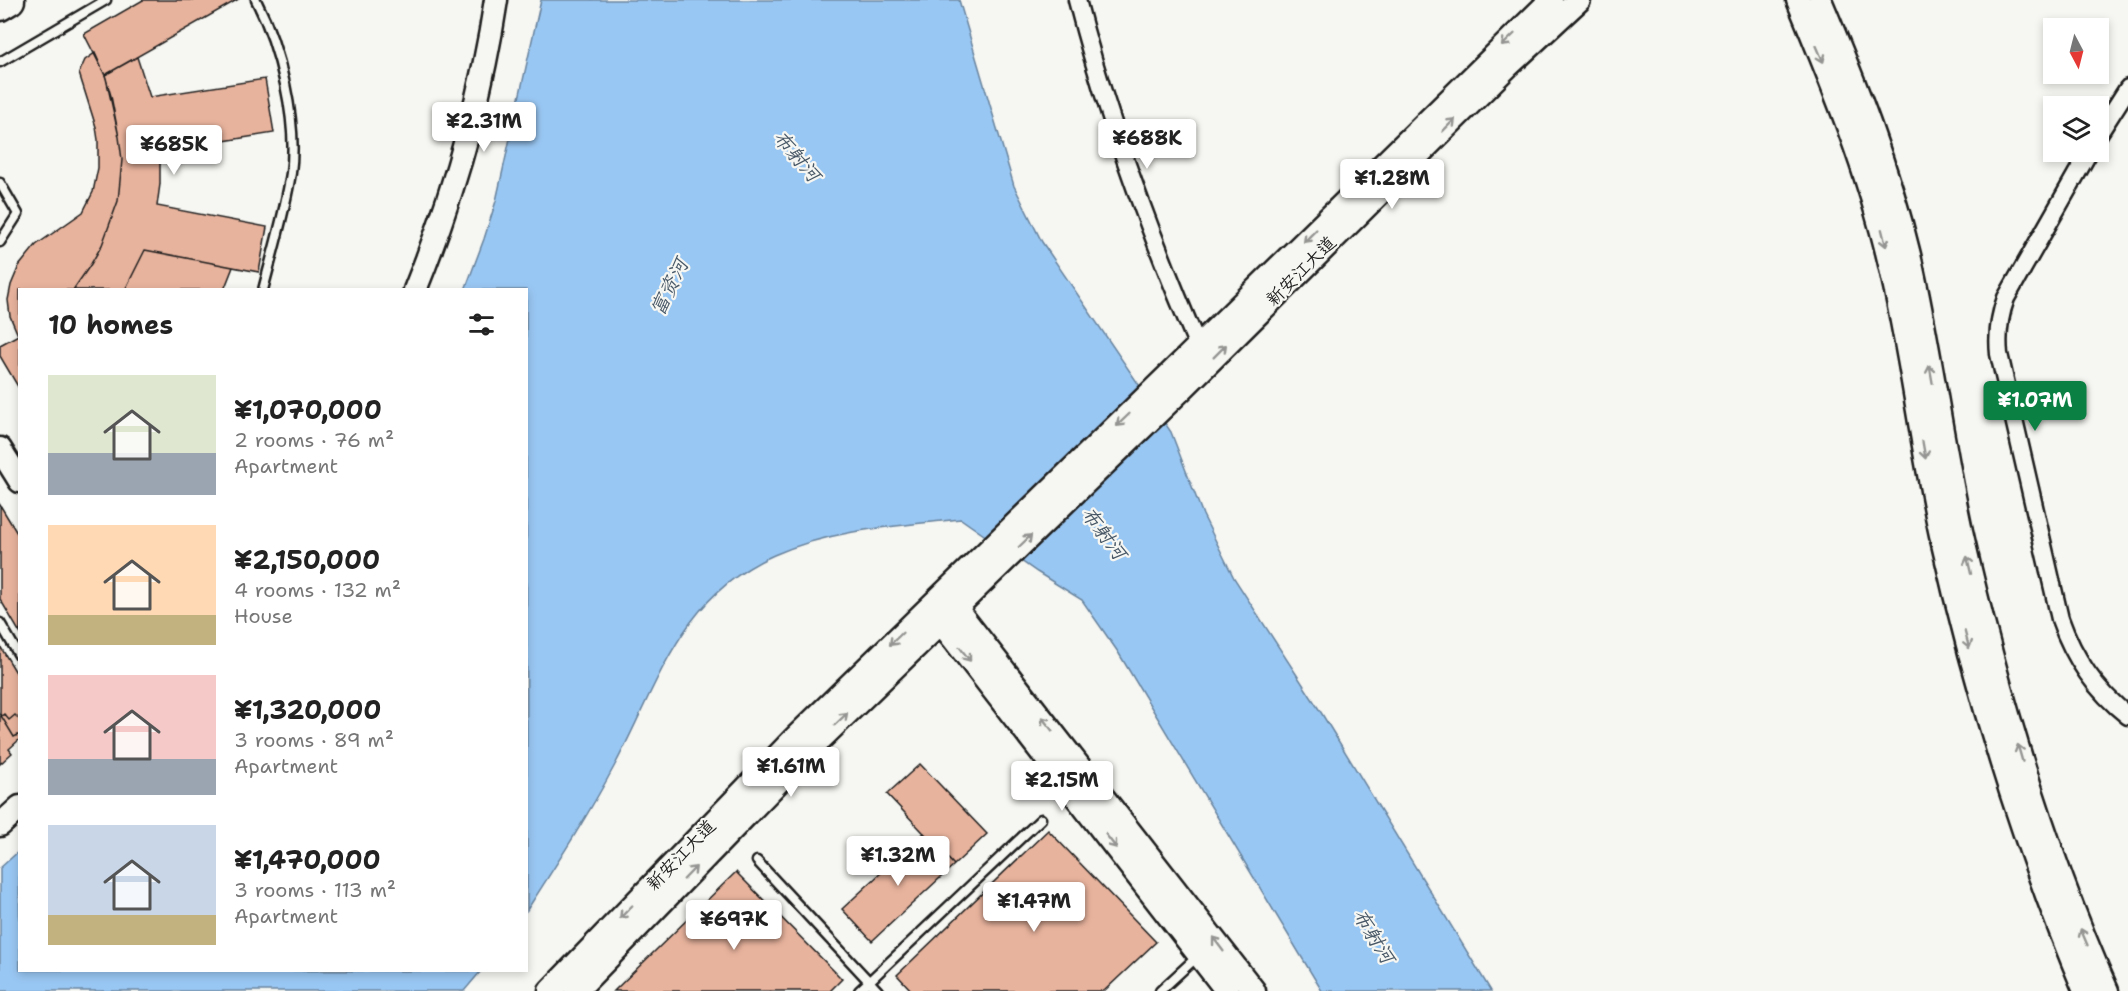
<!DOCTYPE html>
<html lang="en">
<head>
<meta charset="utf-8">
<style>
  body { margin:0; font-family:"Shantell Sans","LXGW WenKai TC",sans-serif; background:#f2f2f2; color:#222; height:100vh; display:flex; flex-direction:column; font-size:22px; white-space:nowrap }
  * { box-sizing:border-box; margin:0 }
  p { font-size:20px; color:#767676 }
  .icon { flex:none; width:33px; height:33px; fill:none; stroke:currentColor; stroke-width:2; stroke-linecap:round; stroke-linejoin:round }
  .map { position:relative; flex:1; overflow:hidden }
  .panel { position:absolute; left:18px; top:288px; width:510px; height:684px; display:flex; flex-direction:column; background:#fff; border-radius:0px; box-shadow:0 3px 9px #0003 }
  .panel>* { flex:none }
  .needle { width:39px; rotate:173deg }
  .buttons { position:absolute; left:2043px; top:18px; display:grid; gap:12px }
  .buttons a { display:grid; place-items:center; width:66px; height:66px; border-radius:0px; background:#fff; box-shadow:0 3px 9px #0003; font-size:30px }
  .price { position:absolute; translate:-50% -51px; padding:0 14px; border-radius:6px; background:#fff; color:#222; font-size:20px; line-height:39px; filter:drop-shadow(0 2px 3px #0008) }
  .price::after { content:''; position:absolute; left:50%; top:36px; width:18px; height:14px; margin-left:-9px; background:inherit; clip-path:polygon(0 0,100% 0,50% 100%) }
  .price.active { background:#0b8043; color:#fff }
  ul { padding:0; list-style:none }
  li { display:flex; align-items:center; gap:18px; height:150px; padding:0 30px }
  li span { display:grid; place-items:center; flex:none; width:168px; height:120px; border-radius:0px; color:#555 }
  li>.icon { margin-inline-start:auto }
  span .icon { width:72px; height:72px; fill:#fffc; stroke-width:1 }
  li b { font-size:26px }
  h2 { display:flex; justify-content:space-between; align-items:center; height:72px; padding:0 30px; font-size:26px }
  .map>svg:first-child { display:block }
</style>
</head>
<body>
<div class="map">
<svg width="2128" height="991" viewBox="0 0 2128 991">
  <rect width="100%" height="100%" fill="#f6f6f2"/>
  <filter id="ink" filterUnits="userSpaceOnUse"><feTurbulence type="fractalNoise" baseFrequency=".0167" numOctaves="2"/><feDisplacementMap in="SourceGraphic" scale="12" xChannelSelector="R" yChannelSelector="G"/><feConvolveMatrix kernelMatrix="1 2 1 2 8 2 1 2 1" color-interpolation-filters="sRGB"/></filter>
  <g filter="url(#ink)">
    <path fill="#99c7f3" stroke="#67839d" stroke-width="1.5" d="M541,0H959L1014,186L1042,242L1171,432L1203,515L1234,578L1322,714L1491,991H1322L1118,652L1082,600L1037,572L961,519C898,526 833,529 774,555C682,595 659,681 616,763C589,814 558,862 527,910L526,290H465L484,239L496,201Z
      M19,851L20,970L481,971L464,991H0V868Z"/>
    <path fill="#e8b39d" stroke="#1c1c1c" stroke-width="1.5" d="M143,0H237L105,75L84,34Z
      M95,53L106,78L119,137L122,160L118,201L102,245L91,264L73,290H20V334L18,335L10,316L8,300L11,285L19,266L36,245L83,212L93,192L98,168V140L96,127L79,73L85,60Z
      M137,57L150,97L265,79L274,133L160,151V184L157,206L267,227L259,272L145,250L125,290H73L91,264L102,245L118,201L122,160L119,137L111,96L105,75Z
      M145,250L233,267L224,290H125Z
      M20,334V390L0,356V345Z
      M0,505L20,538V633L0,599Z
      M0,646L20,679V734L14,737L0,714Z
      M4,714L9,720L15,715L20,720V739L9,749L12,753L0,764V717Z
      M920,764L987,834L954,865L887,794Z
      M1048,830L1156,942L1104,991H912L897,975Z
      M924,833L954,865L872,941L842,909Z
      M736,872L842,979L830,991H614Z"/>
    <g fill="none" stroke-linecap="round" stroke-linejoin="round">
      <defs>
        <path id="lane" d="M256,0C280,47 298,121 291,173C285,212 273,251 263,290
          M0,62L106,0
          M0,183L18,214L0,242
          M0,623L20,657
          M757,861L878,991
          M859,991L1041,819
          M1160,991L1199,955"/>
        <path id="street" d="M1077,0C1107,119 1150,234 1198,346
          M2098,135L2128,88
          M2089,152L2006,298C1999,317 1997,334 1999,354L2060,619C2074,659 2095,690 2128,716"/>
        <path id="secondary" d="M1798,0C1833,85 1868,170 1889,260C1911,351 1921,444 1941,535C1976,691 2023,844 2085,991
          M1820,0C1855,83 1888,167 1909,255C1930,346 1941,439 1961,531C1996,686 2042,845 2107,991
          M415,290C453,196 481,100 496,0
          M0,449L20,481
          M947,597L1254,991
          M932,611L1227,991
          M0,825L20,807
          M550,991L795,738L1171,373L1551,0
          M576,991L808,751L1184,387L1509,65L1579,0"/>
        <path id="highway" d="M0,6L10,0"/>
      </defs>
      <use href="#lane" stroke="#1c1c1c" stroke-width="13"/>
      <use href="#street" stroke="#1c1c1c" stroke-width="21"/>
      <use href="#secondary" stroke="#1c1c1c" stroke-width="27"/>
      <use href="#highway" stroke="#1c1c1c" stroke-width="33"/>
      <use href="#lane" stroke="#f6f6f2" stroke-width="8"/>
      <use href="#street" stroke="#f6f6f2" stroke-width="16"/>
      <use href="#secondary" stroke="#f6f6f2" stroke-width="22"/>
      <use href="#highway" stroke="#f6f6f2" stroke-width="28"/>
    </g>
    <defs><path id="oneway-shaft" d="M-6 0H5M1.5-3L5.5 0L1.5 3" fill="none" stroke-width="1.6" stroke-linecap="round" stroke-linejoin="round" transform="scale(1.5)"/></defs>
    <g stroke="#949492">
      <use href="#oneway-shaft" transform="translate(1508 40) rotate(136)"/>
      <use href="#oneway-shaft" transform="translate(1820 54) rotate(67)"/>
      <use href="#oneway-shaft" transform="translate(1449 125) rotate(-45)"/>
      <use href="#oneway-shaft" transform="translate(1310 236) rotate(135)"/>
      <use href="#oneway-shaft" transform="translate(1884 238) rotate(76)"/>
      <use href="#oneway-shaft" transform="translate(1220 351) rotate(-45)"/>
      <use href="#oneway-shaft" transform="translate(1931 374) rotate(-100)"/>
      <use href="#oneway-shaft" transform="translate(1123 420) rotate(136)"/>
      <use href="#oneway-shaft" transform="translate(1924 450) rotate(80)"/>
      <use href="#oneway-shaft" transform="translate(1025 541) rotate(-44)"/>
      <use href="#oneway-shaft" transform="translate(1969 565) rotate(-103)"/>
      <use href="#oneway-shaft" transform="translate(896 639) rotate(136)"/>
      <use href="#oneway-shaft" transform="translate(1967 640) rotate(75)"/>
      <use href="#oneway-shaft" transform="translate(965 654) rotate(52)"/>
      <use href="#oneway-shaft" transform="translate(841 719) rotate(-44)"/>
      <use href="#oneway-shaft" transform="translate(1047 724) rotate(-128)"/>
      <use href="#oneway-shaft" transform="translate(2020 753) rotate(-106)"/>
      <use href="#oneway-shaft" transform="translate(1111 841) rotate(52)"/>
      <use href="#oneway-shaft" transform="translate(690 873) rotate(-46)"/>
      <use href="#oneway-shaft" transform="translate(626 912) rotate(134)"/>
      <use href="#oneway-shaft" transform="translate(2084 937) rotate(-113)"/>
      <use href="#oneway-shaft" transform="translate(1218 944) rotate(-127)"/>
    </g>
  </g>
  <g text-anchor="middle" stroke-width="4.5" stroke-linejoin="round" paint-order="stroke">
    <g font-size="18" fill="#1c1c1c" stroke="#f6f6f2">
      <text transform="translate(1301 271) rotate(-45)" y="6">新安江大道</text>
      <text transform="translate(681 855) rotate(-46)" y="6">新安江大道</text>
    </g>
    <g font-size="20" font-style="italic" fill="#485867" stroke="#f6f6f2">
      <text transform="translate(797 156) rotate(49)" y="7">布射河</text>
      <text transform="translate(669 287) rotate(-64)" y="7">富资河</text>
      <text transform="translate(1104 533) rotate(53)" y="7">布射河</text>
      <text transform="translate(1374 936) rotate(58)" y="7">布射河</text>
    </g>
  </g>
</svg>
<div class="buttons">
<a><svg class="needle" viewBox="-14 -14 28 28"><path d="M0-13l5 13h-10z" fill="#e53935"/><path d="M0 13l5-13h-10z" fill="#767676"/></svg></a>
<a><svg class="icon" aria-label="layers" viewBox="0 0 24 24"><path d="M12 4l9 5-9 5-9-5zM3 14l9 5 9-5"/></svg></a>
</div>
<b class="price" style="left:484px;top:153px">¥2.31M</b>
<b class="price" style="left:1147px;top:170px">¥688K</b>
<b class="price" style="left:174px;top:176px">¥685K</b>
<b class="price" style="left:1392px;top:210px">¥1.28M</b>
<b class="price active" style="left:2035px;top:432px">¥1.07M</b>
<b class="price" style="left:791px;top:798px">¥1.61M</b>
<b class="price" style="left:1062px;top:812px">¥2.15M</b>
<b class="price" style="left:898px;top:887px">¥1.32M</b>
<b class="price" style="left:1034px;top:933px">¥1.47M</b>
<b class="price" style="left:734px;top:951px">¥697K</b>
<section class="panel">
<h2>10 homes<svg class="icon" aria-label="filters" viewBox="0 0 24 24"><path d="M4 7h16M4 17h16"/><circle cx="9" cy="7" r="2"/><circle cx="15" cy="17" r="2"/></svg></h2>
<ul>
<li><span style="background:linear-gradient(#dfe7d0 65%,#9aa5b1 0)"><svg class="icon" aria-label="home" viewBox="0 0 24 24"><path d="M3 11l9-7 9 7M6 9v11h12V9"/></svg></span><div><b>¥1,070,000</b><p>2 rooms · 76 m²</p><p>Apartment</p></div></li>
<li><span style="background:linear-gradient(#ffd9b3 75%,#c2b280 0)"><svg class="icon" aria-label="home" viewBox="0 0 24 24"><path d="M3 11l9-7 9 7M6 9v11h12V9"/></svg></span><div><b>¥2,150,000</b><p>4 rooms · 132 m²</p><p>House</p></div></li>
<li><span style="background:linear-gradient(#f6c9c9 70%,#9aa5b1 0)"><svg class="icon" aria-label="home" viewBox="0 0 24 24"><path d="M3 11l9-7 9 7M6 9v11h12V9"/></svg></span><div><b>¥1,320,000</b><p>3 rooms · 89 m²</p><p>Apartment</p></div></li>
<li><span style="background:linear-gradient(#c9d6e8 75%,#c2b280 0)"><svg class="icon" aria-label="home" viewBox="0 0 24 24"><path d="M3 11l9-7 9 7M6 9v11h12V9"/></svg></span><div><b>¥1,470,000</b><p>3 rooms · 113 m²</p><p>Apartment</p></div></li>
</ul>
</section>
</div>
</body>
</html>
